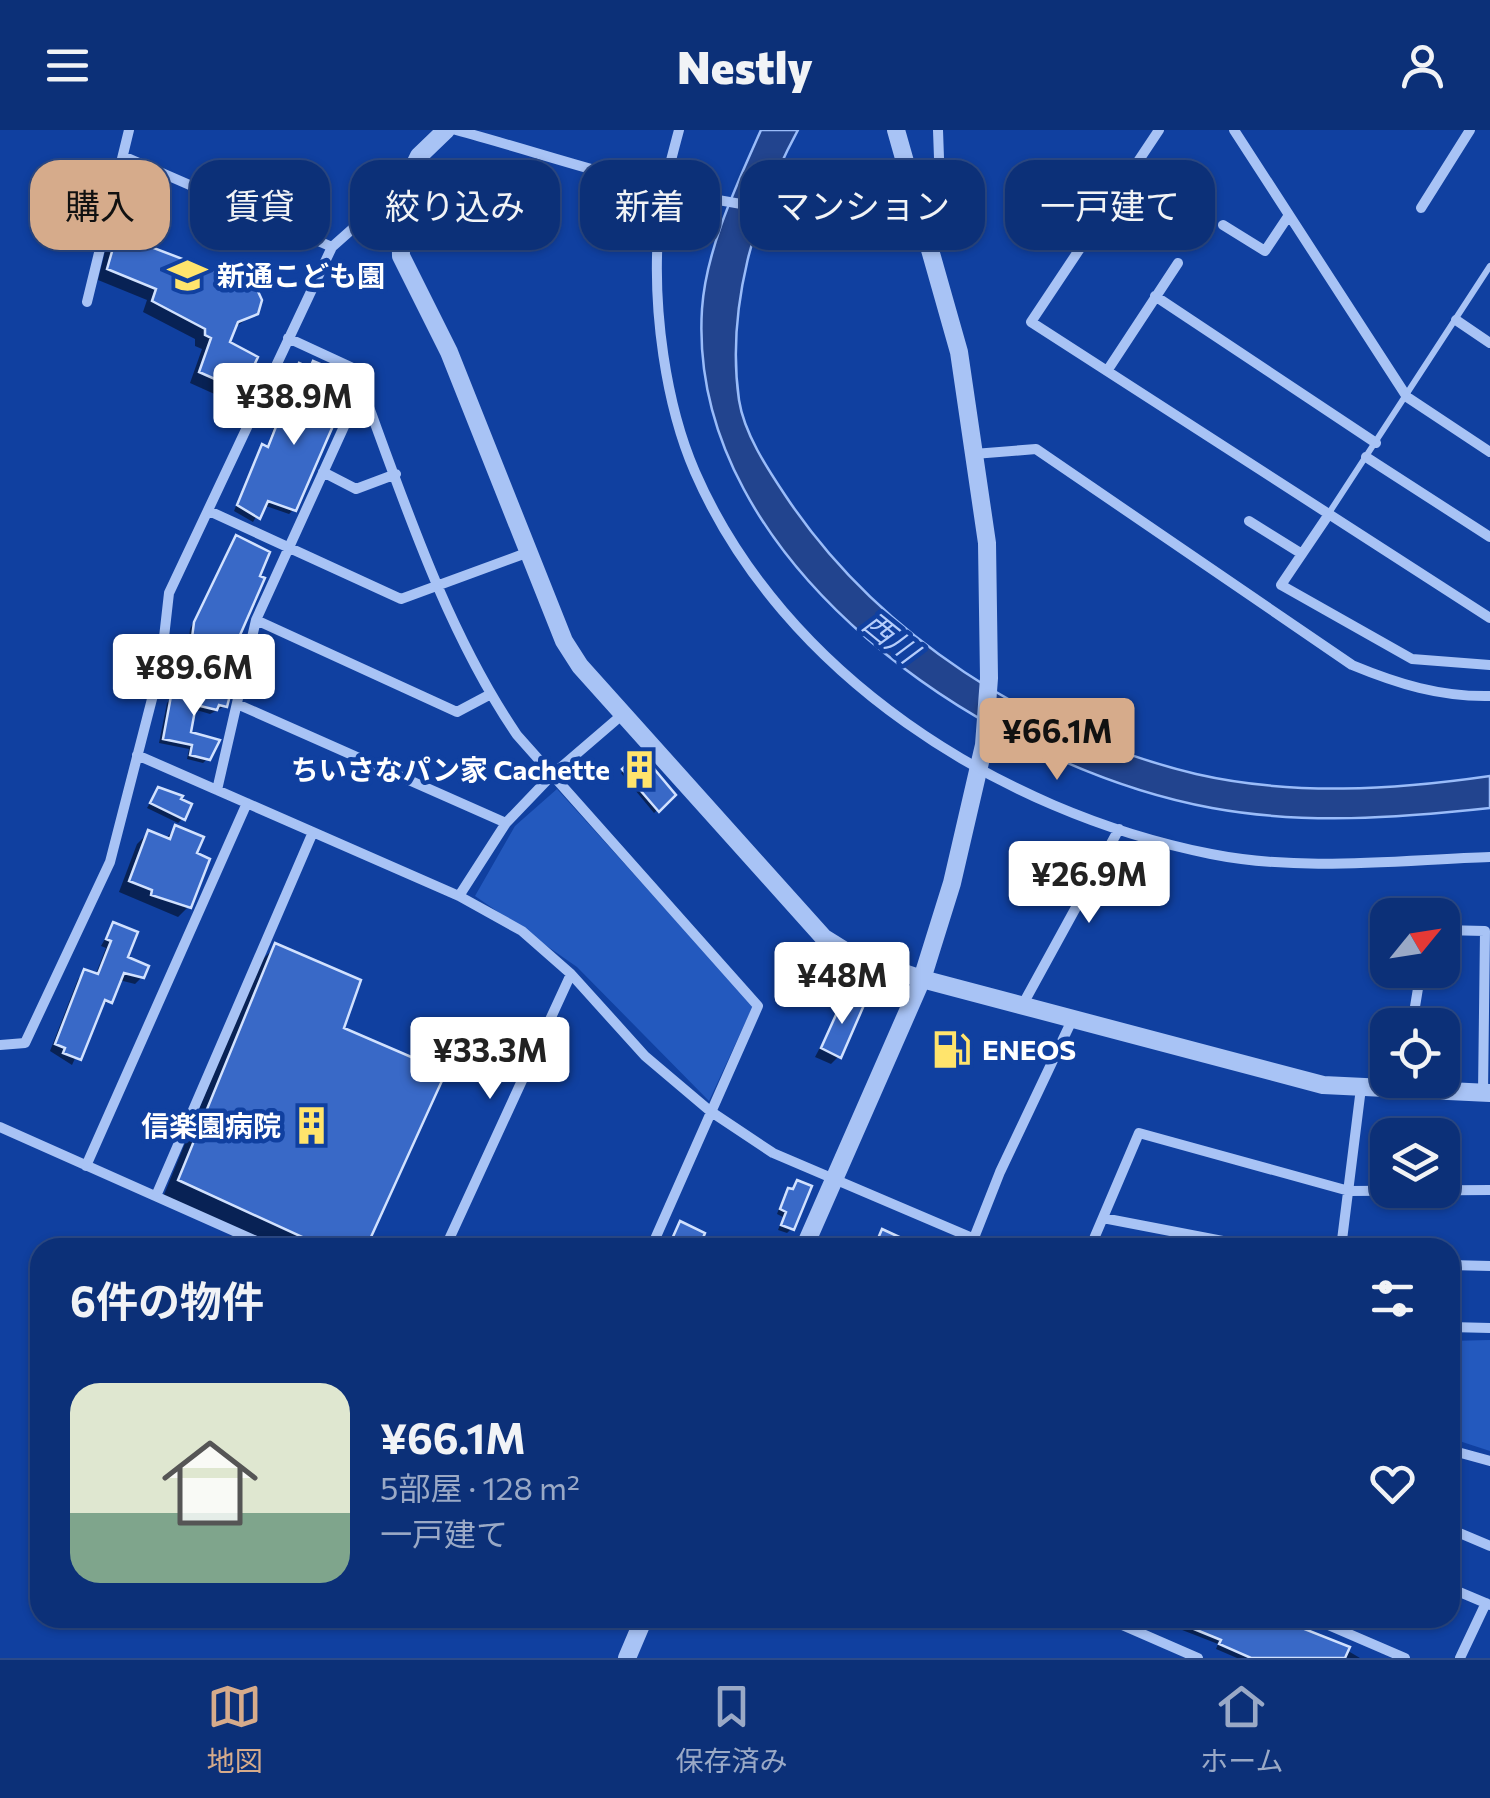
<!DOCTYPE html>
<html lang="ja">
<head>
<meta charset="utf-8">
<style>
  body { margin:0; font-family:Commissioner,"Noto Sans JP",sans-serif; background:#1a3c80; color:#f1f3f6; height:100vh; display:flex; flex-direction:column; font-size:38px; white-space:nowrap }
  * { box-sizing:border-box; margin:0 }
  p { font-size:32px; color:#9aa9c6 }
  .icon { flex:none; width:55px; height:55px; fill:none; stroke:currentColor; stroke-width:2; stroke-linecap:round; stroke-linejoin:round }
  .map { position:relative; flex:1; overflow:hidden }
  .drawer { position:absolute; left:30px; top:1108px; width:1430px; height:390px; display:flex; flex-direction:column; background:#0c3078; border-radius:30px; box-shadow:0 2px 8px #0004,0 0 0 2px #2c4b8a }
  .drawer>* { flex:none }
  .top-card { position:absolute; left:30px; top:30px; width:1430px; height:90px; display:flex; gap:20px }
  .needle { width:65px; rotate:60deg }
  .fabs { position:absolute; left:1370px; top:768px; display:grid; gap:20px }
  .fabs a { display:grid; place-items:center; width:90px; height:90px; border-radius:20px; background:#0c3078; box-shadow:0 2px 8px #0004,0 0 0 2px #2c4b8a; font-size:50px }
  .price { position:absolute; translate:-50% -85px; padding:0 22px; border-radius:10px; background:#fff; color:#222; font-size:32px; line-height:65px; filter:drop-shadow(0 2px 5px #0008) }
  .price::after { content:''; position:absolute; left:50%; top:60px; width:30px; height:22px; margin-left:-15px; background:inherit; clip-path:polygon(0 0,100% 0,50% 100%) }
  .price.on { background:#d6ab8b; color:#111 }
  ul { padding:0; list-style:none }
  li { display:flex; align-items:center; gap:30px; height:250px; padding:0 40px }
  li+li { border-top:2px solid #2c4b8a }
  li span { display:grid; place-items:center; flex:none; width:280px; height:200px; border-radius:30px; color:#555 }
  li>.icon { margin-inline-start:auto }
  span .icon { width:120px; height:120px; fill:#fffc; stroke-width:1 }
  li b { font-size:42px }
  h2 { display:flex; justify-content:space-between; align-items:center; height:120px; padding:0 40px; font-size:42px }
  .chip { padding:0 35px; border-radius:30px; background:#0c3078; box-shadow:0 2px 8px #0004,0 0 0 2px #2c4b8a; font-size:35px; line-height:90px }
  .chip.on { background:#d6ab8b; color:#111 }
  header { display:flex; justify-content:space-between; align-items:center; height:130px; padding:0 40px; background:#0c3078; font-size:45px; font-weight:800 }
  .tab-bar { display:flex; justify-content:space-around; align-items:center; height:140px; border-top:2px solid #2c4b8a; background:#0c3078; font-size:28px; color:#9aa9c6 }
  .tab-bar a { display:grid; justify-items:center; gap:5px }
  .tab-bar .on { color:#d6ab8b }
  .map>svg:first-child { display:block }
</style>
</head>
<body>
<header><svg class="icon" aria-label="menu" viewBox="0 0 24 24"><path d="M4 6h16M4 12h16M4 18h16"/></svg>Nestly<svg class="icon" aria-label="person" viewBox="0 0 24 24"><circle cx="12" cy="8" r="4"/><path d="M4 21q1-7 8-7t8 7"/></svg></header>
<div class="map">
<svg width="1490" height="1528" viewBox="0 0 1490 1528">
  <rect width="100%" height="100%" fill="#1040a0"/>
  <path fill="#2359be" d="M557,659L753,876L709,971L577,837L475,766L515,696Z
    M1490,1210V1321L1450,1308V1211Z"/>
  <path fill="#22448e" stroke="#9abcf9" stroke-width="2.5" d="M798,0C755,79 726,179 739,270C744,303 767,338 785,365C877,504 1034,605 1196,644C1292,666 1394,660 1490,646V678C1397,688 1305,695 1212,678C989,637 686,434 702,179C706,119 737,54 761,0Z"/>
  <path fill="#0007" d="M117,107L255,183L233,199L227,213L240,260L230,271L190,253L202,219L195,216V209L143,182L147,170L98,150L106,117Z
    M314,234L332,272L294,379L289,384L263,375L253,392L234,381L258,322L266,319L274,297L279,292L303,301L317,266L289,253L299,236L308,240Z
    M236,408L231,520L226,525L208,521L200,546L185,543L190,499Z
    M197,555L225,576L210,584L193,579L188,604L208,628L203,633L187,629L189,619L159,613L167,573L171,568L189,572Z
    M640,626L673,665L654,683L621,643Z
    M158,660L178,670L183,688L178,693L147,678Z
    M176,698L194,725L189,776L178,787L119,762L137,714L148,703L164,710Z
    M113,795L124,829L142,847L135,854L119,850L110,871L99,876L72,935L50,921L78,849L85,842L95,846L106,818L101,816Z
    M276,816L363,1118H274L163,1067L259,833Z
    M845,870L839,926L831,934L815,927Z
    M798,1053L792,1098L787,1103L778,1100L783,1087L777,1084L784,1065Z
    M1133,1488H1259L1321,1505L1360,1528H1237L1216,1519L1218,1514L1154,1489L1149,1494Z"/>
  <path fill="#3969c7" stroke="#d1e1fe" stroke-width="2.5" d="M117,104L256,157L262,170L258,184L238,192L230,212L258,227L242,261L199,242L211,208L205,205V199L152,171L156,159L107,139Z
    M313,231L346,245L334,273L333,279L339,282L296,381L268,371L260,389L237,375L262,314L268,317L279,289L303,299L308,293L320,261L292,248L299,233L310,238Z
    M236,405L270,422L260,446L265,448L233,521L211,516L207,542L188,539L194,492Z
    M196,552L231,561L227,577L219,575L217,580L196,575L191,602L220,610L210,630L190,625L192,615L163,609L171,566L192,570Z
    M640,622L676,665L659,682L622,639Z
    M158,657L183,666L181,669L192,674L185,690L150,673Z
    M175,695L204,707L197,723L210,729L191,778L151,765L152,760L129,751L148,700L170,709Z
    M113,792L138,802L128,827L149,836L144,848L124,843L112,873L105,870L81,930L63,923L65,918L55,914L84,839L98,844L111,811L106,809Z
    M275,813L361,850L344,898L446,942L366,1118H326L178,1050Z
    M844,867L864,875L841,928L821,918Z
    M797,1050L812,1056L794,1100L781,1095L786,1082L780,1079L788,1058L793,1059Z
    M680,1091L705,1103L699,1118H668Z
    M882,1099L923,1118H874Z
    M1167,1488H1265L1280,1495L1282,1490L1350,1517L1345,1528H1251L1219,1514L1221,1510Z"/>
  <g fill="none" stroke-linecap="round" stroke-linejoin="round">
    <path stroke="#a8c3f5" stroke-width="6" d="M1329,383L1490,136"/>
    <path stroke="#a8c3f5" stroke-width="10" d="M456,0C559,28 664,66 771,78C825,84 878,71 932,66L940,56L938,0
      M679,0C670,34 660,69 658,104C653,179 665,273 695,342C783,544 999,682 1211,724C1301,742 1399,730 1490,727
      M1159,0L1031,192L1490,488
      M1234,0L1407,267L1490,322
      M123,26L332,117
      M1010,71L1082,116
      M1421,78L1470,0
      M1223,95L1265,121L1289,85
      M1155,166L1376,313
      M87,172L129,0
      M1456,190L1490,213
      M288,208L355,239C401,362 443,496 517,605L758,876L651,1118
      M1107,241L1178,133
      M974,324L1036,319L1352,535C1398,554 1440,567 1490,566
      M1366,327L1490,407
      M323,342L356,359L396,344
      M209,381L401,469L529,422
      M1329,384L1281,455L1412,529L1490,535
      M1249,391L1302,424
      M256,490L457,582L489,565
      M237,574L506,693
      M137,625L459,766L522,801L571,844L645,926L710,981L773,1023L996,1118
      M217,660L256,490L362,257
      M459,766L506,693L552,645L623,584
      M1442,800L1485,801L1483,963
      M1023,874L1119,699
      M1412,895L1421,840
      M0,915L25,913L110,732L161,534L169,463L332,117L359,93L397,89
      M0,997L272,1118
      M86,1036L247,673
      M156,1066L313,702
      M1103,1088L1259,1118
      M445,1118L571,844
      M970,1118L1000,1042L1073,888
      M1090,1118L1139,1003L1349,1061L1490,1060
      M1341,1118L1361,958
      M1450,1135L1490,1136
      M1450,1197L1490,1198
      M1450,1320L1490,1331
      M1450,1399L1490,1416
      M1450,1458L1490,1475
      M1106,1488L1198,1528
      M1312,1488L1405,1528
      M1460,1528L1486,1473"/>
    <path stroke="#a8c3f5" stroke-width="18" d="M446,0L419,26L400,65L401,126L449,222L564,511L580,536L824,808L853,826L922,849L1323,955L1490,963
      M804,1118L922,849L952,753L984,615L989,548L987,413L959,222L896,0
      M627,1528L644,1488"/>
  </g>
  <defs>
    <symbol id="school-bare" viewBox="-9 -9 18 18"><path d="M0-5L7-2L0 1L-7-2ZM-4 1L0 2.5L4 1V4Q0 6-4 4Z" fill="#ffe46c" stroke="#1040a0" stroke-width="2.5" paint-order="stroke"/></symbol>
    <symbol id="building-bare" viewBox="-9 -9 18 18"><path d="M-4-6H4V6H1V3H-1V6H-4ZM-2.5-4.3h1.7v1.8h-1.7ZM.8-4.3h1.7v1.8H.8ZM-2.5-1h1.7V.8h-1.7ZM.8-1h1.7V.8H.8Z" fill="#ffe46c" stroke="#1040a0" stroke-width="2.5" paint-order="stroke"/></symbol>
    <symbol id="fuel-bare" viewBox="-9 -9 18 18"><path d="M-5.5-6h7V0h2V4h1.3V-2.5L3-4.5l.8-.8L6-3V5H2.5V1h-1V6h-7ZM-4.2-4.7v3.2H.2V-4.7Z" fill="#ffe46c" stroke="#1040a0" stroke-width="2.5" paint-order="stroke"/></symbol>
  </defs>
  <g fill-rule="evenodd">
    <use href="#school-bare" x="160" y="118" width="55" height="55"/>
    <use href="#building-bare" x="612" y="612" width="55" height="55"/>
    <use href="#fuel-bare" x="924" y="892" width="55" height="55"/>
    <use href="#building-bare" x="284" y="968" width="55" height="55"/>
  </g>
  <g text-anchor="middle" stroke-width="9" stroke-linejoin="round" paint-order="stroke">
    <g font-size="28" font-weight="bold" fill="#fff" stroke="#1040a0" text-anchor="start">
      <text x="217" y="156">新通こども園</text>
      <text x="610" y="650" text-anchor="end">ちいさなパン家 Cachette</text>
      <text x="982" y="930">ENEOS</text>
      <text x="281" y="1006" text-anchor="end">信楽園病院</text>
    </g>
    <g font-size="30" font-style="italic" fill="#b5cdfb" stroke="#1040a0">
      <text transform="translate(890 508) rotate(39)" y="10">西川</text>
    </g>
  </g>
</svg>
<div class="fabs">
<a><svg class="needle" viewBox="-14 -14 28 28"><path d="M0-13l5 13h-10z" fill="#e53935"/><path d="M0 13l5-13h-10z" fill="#9aa9c6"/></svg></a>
<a><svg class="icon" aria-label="locate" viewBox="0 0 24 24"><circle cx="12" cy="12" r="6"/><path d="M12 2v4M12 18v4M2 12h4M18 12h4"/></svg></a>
<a><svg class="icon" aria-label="layers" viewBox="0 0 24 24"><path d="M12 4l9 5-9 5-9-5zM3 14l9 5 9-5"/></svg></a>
</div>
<b class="price" style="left:294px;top:318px">¥38.9M</b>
<b class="price" style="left:194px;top:589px">¥89.6M</b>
<b class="price on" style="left:1057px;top:653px">¥66.1M</b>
<b class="price" style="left:1089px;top:796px">¥26.9M</b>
<b class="price" style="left:842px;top:897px">¥48M</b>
<b class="price" style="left:490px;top:972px">¥33.3M</b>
<div class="top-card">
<a class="chip on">購入</a>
<a class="chip">賃貸</a>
<a class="chip">絞り込み</a>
<a class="chip">新着</a>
<a class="chip">マンション</a>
<a class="chip">一戸建て</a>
</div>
<section class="drawer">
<h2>6件の物件<svg class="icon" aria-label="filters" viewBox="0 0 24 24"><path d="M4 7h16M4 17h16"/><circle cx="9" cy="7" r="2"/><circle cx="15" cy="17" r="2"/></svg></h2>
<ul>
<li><span style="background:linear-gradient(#dfe7d0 65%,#7fa58c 0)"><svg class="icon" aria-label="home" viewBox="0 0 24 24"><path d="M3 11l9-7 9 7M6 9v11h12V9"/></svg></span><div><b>¥66.1M</b><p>5部屋 · 128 m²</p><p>一戸建て</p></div><svg class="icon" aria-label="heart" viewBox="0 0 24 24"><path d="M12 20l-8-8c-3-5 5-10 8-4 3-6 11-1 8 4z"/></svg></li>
</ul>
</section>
</div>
<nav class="tab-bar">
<a class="on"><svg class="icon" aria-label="map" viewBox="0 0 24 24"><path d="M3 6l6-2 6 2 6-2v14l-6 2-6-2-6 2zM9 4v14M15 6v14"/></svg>地図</a>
<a><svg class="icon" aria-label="saved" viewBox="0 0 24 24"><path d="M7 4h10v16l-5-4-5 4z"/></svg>保存済み</a>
<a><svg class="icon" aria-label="home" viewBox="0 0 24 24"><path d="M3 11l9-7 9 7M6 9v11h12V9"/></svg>ホーム</a>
</nav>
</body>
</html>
